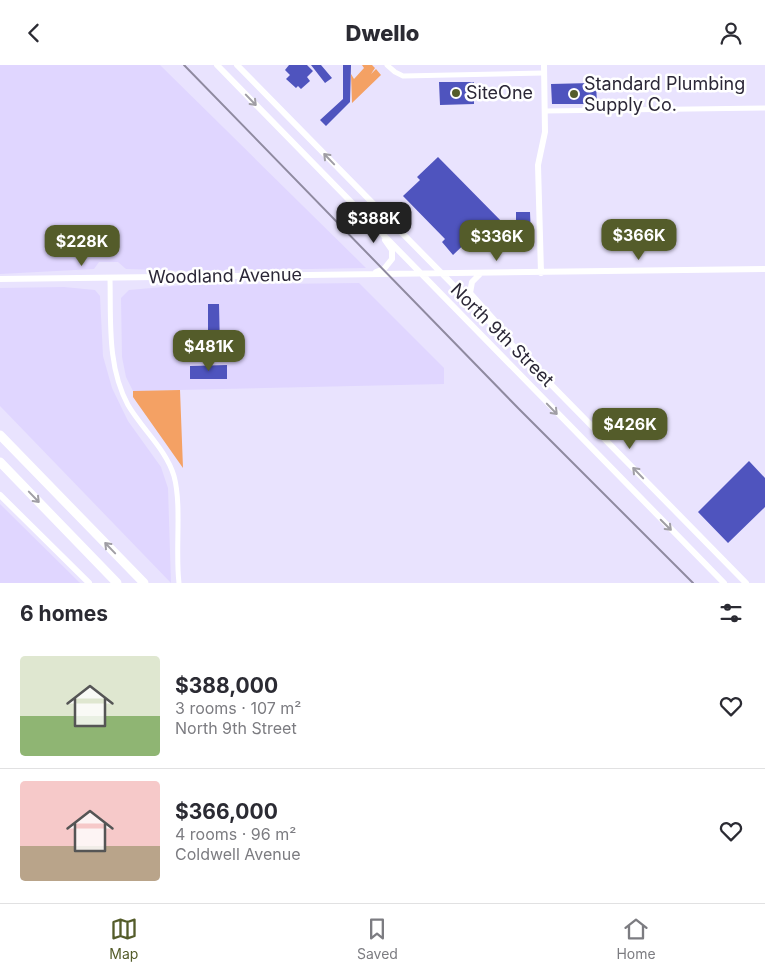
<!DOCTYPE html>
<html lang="en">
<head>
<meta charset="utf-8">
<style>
  body { margin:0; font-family:Inter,sans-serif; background:#f7f7f7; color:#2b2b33; height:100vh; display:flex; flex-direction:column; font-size:19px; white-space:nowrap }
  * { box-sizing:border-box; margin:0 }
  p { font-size:16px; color:#7c7c81 }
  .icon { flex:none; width:28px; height:28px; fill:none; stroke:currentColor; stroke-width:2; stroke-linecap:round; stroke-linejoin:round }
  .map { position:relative; height:518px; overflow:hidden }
  .side { display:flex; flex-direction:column; background:#fff; flex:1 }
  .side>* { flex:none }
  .price { position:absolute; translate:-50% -42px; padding:0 11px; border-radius:10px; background:#545c2a; color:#fff; font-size:16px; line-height:32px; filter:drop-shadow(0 1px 2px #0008) }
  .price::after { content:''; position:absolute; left:50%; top:30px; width:15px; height:11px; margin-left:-8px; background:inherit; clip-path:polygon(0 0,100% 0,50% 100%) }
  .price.active { background:#222; color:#fff }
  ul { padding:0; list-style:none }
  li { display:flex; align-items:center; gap:15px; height:125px; padding:0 20px }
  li+li { border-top:1px solid #e1e1e2 }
  li span { display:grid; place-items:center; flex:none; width:140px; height:100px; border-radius:5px; color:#555 }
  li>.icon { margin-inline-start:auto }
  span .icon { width:60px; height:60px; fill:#fffc; stroke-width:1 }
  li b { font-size:21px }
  h2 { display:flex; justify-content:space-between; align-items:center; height:60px; padding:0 20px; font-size:21px }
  header { display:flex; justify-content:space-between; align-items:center; height:65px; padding:0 20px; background:#fff; font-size:22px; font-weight:800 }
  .tabs { display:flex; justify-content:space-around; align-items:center; height:70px; border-top:1px solid #e1e1e2; background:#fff; font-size:14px; color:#7c7c81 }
  .tabs a { display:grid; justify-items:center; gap:2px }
  .tabs .active { color:#545c2a }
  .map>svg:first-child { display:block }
</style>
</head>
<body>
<header><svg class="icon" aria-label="back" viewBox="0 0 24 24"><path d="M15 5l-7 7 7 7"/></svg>Dwello<svg class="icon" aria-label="person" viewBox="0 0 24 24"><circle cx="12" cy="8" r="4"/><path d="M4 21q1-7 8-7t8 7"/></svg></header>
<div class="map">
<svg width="765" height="518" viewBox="0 0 765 518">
  <rect width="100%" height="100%" fill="#e9e3fe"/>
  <path fill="#e0d6ff" d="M0,0H160L366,203L191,206L126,204L118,197H99L94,204L0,209Z
    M359,218L444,303V319L133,326L126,312L122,292L121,233L129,225L185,220Z
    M64,222L95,225L100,231L103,291L112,323L128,356L161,402L168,423L171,518L0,341V223Z
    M0,439L80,518H0Z"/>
  <path fill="#f4a164" d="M362,0H372L375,3L371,9L376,4L381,10L352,38L351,9L354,14L364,3Z
    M180,325L183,403L133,332V326Z"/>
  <path fill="#4f54be" d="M289,0H307L313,6L307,12L310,16L301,24L298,21L296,23L286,14L290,10L285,5Z
    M311,0H321L332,13L325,18Z
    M343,0H351L350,37L326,61L320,55L343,34Z
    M439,17H474V39L440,40Z
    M591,18H596L597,39H552L551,19Z
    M438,92L507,162L490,178L469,156L465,160L474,170L453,190L442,177L445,174L403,131L420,115L417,112Z
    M516,147H530L531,172H516Z
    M208,239H219L220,284H208Z
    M227,300V314H190V301Z
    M749,396L765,413V442L728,478L698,447Z"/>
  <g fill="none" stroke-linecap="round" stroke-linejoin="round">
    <path stroke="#fff" stroke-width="5" d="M387,0L395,7L403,11L544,8
      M545,46L765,43
      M110,213C111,256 107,301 128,340C142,364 166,384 174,411C182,440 175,486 179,518"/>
    <path stroke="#fff" stroke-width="6" d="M217,0L724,518
      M237,0L746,518
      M376,207L384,204L392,194V185L385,175
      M481,208L472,217L470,228L496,257L498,265
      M541,208L538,100L545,67L544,0
      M0,214L765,204
      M0,430L89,518"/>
    <path stroke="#fff" stroke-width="9" d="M0,370L144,518
      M0,397L117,518"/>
    <path stroke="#8f8aa0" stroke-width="2" d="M184,0L519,344L693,518"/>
  </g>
  <defs><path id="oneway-shaft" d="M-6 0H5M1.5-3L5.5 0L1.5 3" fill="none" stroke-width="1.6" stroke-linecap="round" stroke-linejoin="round" transform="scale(1.25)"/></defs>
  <g stroke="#a09ea5">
    <use href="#oneway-shaft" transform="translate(251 35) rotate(46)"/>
    <use href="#oneway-shaft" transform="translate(329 94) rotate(-134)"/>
    <use href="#oneway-shaft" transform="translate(552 344) rotate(46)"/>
    <use href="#oneway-shaft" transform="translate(638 408) rotate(-134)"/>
    <use href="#oneway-shaft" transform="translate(34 432) rotate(46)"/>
    <use href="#oneway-shaft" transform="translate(666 460) rotate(45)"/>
    <use href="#oneway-shaft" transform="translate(110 483) rotate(-134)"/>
  </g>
  <g fill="#545c2a" stroke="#fff" stroke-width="2">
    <circle cx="456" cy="28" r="5"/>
    <circle cx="574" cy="29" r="5"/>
  </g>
  <g text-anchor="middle" stroke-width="5" stroke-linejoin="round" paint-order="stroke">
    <g font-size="18" fill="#2b2737" stroke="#fff" text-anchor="start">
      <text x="584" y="25">Standard Plumbing<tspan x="584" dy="21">Supply Co.</tspan></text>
      <text x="466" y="34">SiteOne</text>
    </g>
    <g font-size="18" fill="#2b2737" stroke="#fff">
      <text transform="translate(225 211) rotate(-1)" y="6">Woodland Avenue</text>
      <text transform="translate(502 270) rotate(45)" y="6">North 9th Street</text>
    </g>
  </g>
</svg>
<b class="price active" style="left:374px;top:179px">$388K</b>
<b class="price" style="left:639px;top:196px">$366K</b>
<b class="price" style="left:497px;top:197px">$336K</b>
<b class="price" style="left:82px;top:202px">$228K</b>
<b class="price" style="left:209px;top:307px">$481K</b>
<b class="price" style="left:630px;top:385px">$426K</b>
</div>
<section class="side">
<h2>6 homes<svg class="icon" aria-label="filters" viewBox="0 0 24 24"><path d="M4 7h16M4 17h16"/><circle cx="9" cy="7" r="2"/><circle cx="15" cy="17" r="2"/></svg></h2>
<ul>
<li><span style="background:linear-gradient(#dfe7d0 60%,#8fb573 0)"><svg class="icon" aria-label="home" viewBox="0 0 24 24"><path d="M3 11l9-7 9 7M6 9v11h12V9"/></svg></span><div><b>$388,000</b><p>3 rooms · 107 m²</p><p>North 9th Street</p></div><svg class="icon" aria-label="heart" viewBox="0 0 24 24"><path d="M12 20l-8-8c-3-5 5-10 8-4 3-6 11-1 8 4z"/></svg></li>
<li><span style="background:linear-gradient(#f6c9c9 65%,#b9a48a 0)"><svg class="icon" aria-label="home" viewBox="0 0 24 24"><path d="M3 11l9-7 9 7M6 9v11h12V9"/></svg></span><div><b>$366,000</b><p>4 rooms · 96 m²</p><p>Coldwell Avenue</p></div><svg class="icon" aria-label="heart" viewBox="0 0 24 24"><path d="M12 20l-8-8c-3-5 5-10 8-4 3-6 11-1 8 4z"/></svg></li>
</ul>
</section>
<nav class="tabs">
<a class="active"><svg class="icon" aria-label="map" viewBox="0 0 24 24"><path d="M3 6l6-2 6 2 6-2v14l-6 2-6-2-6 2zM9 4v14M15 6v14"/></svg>Map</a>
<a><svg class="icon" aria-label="saved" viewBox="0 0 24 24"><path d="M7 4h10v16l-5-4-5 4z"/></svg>Saved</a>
<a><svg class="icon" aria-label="home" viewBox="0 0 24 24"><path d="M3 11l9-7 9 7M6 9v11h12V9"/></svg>Home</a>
</nav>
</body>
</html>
